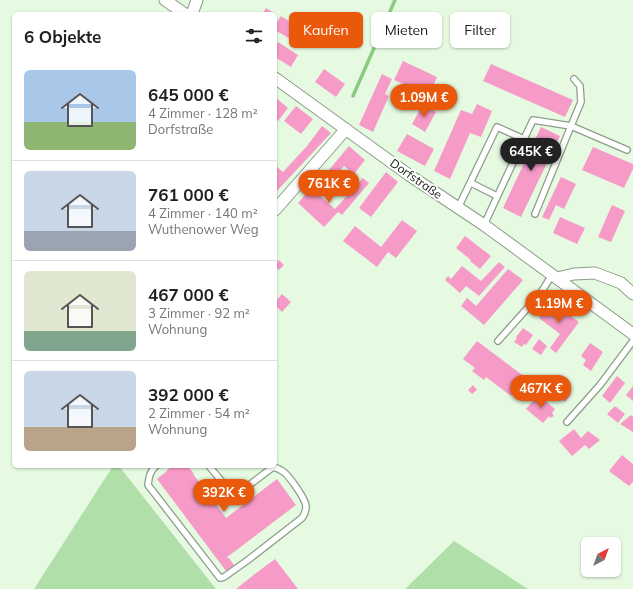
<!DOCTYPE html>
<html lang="de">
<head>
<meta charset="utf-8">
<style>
  body { margin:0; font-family:Mulish,sans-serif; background:#f6f6f6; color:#202124; height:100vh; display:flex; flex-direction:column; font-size:15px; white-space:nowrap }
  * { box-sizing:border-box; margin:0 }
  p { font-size:13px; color:#757577 }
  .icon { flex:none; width:22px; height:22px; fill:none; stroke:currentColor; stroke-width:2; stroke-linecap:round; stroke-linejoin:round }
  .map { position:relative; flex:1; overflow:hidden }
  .panel { position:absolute; left:12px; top:12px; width:265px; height:456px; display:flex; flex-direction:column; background:#fff; border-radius:6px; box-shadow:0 1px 3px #0004 }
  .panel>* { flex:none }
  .top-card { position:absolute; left:289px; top:12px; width:284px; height:36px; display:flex; gap:8px }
  .needle { width:26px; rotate:41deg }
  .tools { position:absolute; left:581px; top:537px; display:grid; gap:8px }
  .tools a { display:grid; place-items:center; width:40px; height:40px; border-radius:6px; background:#fff; box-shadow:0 1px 3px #0004; font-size:20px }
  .price { position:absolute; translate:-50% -34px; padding:0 9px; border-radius:14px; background:#ea580c; color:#fff; font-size:13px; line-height:26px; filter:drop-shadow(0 1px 2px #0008) }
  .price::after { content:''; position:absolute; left:50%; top:24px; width:12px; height:9px; margin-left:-6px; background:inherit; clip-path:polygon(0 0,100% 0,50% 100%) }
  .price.current { background:#222; color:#fff }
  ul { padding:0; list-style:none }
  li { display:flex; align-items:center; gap:12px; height:100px; padding:0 12px }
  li+li { border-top:1px solid #e0e0e0 }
  li span { display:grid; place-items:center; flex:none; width:112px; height:80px; border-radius:6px; color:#555 }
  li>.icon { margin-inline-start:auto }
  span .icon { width:48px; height:48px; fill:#fffc; stroke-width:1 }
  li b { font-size:17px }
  h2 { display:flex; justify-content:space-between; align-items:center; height:48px; padding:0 12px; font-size:17px }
  .chip { padding:0 14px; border-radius:6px; background:#fff; box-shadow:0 1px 3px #0004; font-size:14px; line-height:36px }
  .chip.current { background:#ea580c; color:#fff }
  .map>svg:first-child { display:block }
</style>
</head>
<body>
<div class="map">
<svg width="633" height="589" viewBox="0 0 633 589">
  <rect width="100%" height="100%" fill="#e6fae2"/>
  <path fill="#b1dfa9" d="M113,466H119L216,589H34Z
    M454,541L528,589H405Z"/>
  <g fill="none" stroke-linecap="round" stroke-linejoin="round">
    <path stroke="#8bca80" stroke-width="3.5" d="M353,96L395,0"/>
  </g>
  <path fill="#f69bc7" d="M266,8L274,13L273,14H262Z
    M281,16L298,27L290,39L275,30V25Z
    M278,42L298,55L291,67L275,57V47Z
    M403,61L437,77L429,95L394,80Z
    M491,64L573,100L565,117L483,81Z
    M324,69L345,84L336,97L315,82Z
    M382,74L392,79L385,94L389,96L373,132L359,125Z
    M275,97L288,108L278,121L275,119Z
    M423,104L436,112L425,132L412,124Z
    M477,104L492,111L481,137L470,133L450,179L434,171L461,110L472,114Z
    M296,106L313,119L301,134L284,121Z
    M322,126L331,133L275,193V165L283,172L307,146Z
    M541,127L560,136L521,217L503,208Z
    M407,134L434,149L425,166L397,151Z
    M349,146L365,160L354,174L344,166L322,192L318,188L320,185L318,183Z
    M593,147L633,164V169L624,188L582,170Z
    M386,172L398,182L371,217L359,208Z
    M561,177L576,184L564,209L556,205L549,220L542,217Z
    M363,178L369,183L342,215L338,212L324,227L298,203L311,188L335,209Z
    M612,205L625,211L611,242L598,237Z
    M560,217L585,228L577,244L553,233Z
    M402,220L417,231L396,258L388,252L377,267L343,241L355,226L381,247Z
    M465,236L491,256L480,269L470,261L471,260L456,248Z
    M279,260L284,265L279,270L275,266V264Z
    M499,262L505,267L479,296L466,286L460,293L445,280L448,276L451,279L462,266L481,281Z
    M508,269L523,280L484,325L461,306L467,298L476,306Z
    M282,294L291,302L282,312L275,305V302Z
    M551,301L579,322L556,353L550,348L560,334L539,318Z
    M523,328L533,335L526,345L524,344L522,347L514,342L517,338L516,337Z
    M539,339L547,346L541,355L532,349Z
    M477,341L525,377L511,396L486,377L484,380L472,371L475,368L463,359Z
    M590,343L603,352L591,371L583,365L586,360L581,356Z
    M617,376L625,383L610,403L602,396Z
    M538,378L546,385L543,390L538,385L529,393L526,389Z
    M555,381L571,394L565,402L549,388Z
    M473,385L477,390L472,394L468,390Z
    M633,386V401L626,395Z
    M538,395L555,409L552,413L554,416L550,418L549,416L543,423L526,409Z
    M615,406L625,414L618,423L607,414Z
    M631,415L633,417V432L620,424Z
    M574,429L581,438L588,431L600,440L589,449L585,445L572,456L559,441Z
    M622,455L633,464V482L629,486L609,471Z
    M174,466H188L194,474H193L226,518L277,479L296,505L226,558H229L234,565L226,571L157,479L167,471V470L171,467L172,468Z
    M275,559L298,589H236L256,573Z"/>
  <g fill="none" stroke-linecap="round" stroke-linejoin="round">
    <defs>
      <path id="service" d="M574,79L580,86L581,102L571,126L627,150
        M524,139L533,120L571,126L535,214
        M471,183L497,196
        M458,208L497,127L524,139L484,225
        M498,341L540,294L552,275
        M567,422L600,385L633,341
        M156,466C150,471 149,477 148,485L220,578L224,577L248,560L302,518C305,514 306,510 306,506C305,498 291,479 285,473C281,470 278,468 273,467L248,486L233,492L229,490L209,466"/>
      <path id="minor" d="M165,0L185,14
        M192,14L197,0
        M275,78L409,175L484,225L633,334
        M275,210L346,129
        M557,278L574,274L595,273L621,283L633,294"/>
    </defs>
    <use href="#service" stroke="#8c9e89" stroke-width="8"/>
    <use href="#minor" stroke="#8c9e89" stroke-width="13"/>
    <use href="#service" stroke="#fff" stroke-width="5.5"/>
    <use href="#minor" stroke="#fff" stroke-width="11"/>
  </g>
  <g text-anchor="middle" stroke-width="4" stroke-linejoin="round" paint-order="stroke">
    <g font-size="12" fill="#131a12" stroke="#fff">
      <text transform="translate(416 179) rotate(35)" y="4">Dorfstraße</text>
    </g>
  </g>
</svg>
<div class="tools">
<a><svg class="needle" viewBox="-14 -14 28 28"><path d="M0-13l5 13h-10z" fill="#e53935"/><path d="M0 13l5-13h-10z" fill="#757577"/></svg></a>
</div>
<b class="price" style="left:424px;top:118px">1.09M €</b>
<b class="price current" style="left:531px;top:172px">645K €</b>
<b class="price" style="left:329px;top:204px">761K €</b>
<b class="price" style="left:559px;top:324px">1.19M €</b>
<b class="price" style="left:541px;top:409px">467K €</b>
<b class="price" style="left:224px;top:513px">392K €</b>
<div class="top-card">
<a class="chip current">Kaufen</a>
<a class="chip">Mieten</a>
<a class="chip">Filter</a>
</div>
<section class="panel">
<h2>6 Objekte<svg class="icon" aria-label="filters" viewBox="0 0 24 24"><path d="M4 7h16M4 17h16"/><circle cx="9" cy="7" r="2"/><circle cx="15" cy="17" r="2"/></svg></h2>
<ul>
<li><span style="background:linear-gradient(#a9c7e8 65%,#8fb573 0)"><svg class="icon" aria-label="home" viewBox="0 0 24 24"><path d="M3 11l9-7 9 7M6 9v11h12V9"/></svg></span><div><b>645 000 €</b><p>4 Zimmer · 128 m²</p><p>Dorfstraße</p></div></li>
<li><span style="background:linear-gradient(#c9d6e8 75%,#9aa5b1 0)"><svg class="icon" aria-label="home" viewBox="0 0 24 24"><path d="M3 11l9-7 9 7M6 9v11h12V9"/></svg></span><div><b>761 000 €</b><p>4 Zimmer · 140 m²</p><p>Wuthenower Weg</p></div></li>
<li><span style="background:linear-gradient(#dfe7d0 75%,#7fa58c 0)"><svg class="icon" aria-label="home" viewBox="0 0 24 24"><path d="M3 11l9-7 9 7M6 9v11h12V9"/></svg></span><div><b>467 000 €</b><p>3 Zimmer · 92 m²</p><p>Wohnung</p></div></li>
<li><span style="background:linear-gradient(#c9d6e8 70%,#b9a48a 0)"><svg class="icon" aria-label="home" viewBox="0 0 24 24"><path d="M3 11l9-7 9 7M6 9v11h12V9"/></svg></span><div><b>392 000 €</b><p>2 Zimmer · 54 m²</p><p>Wohnung</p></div></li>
</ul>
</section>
</div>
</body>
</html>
